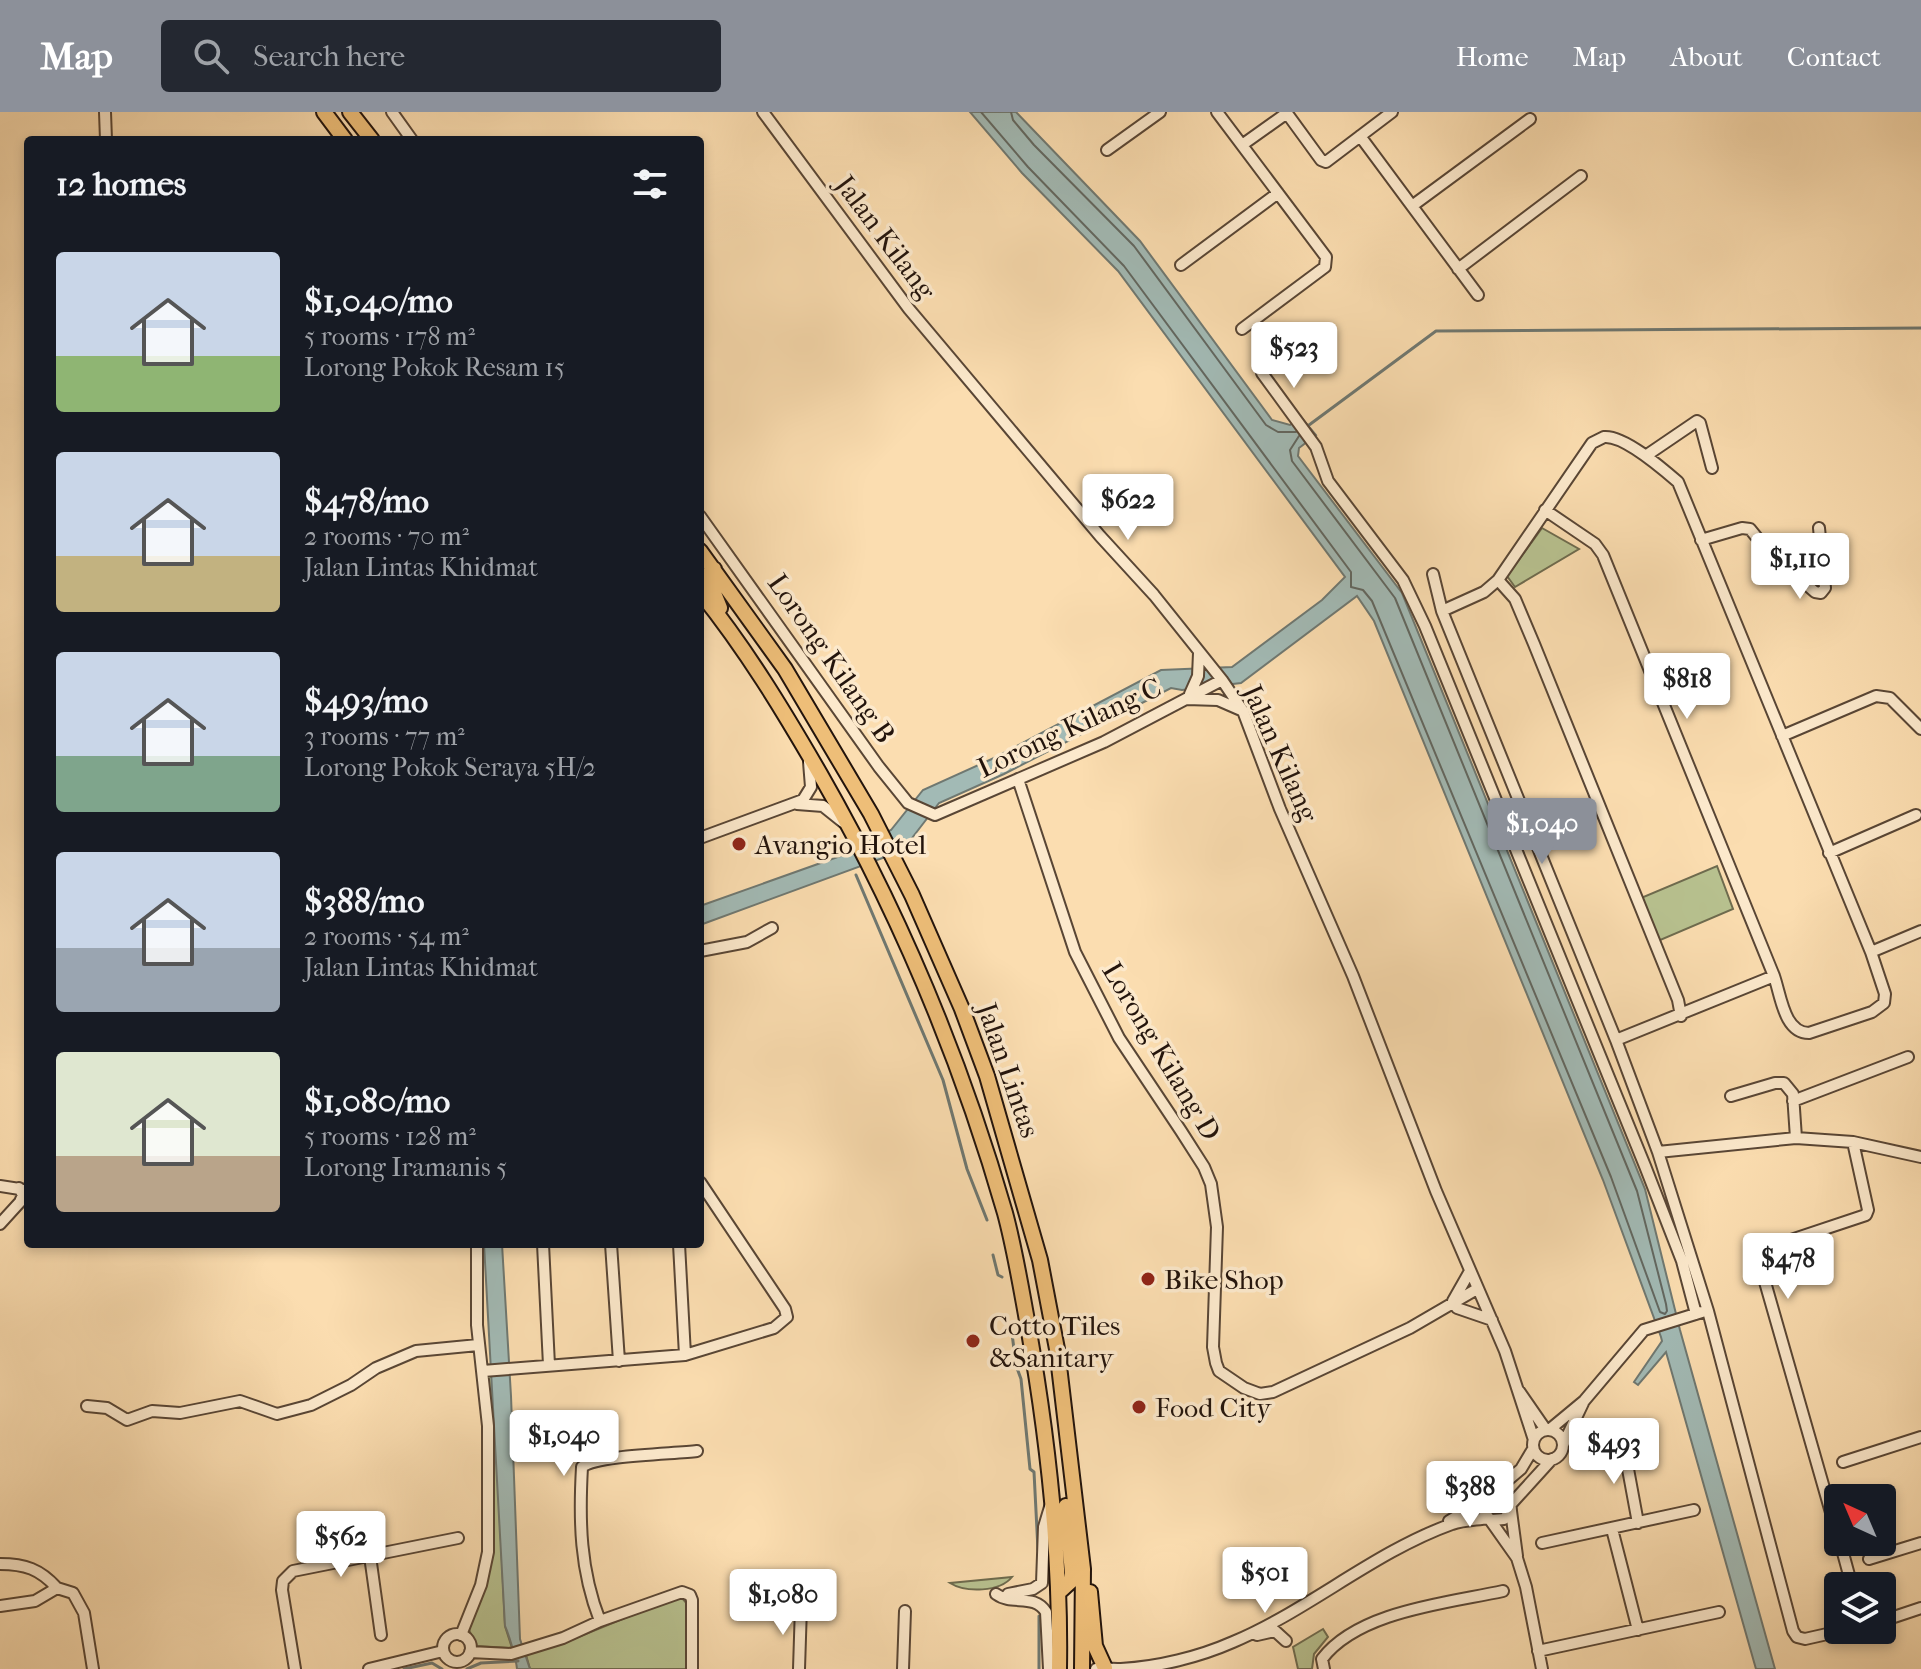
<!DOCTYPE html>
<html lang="en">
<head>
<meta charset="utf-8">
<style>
  body { margin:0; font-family:"IM FELL French Canon",serif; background:#242831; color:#f1f3f6; height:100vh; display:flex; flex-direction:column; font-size:30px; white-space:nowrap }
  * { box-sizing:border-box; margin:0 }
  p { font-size:26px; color:#9ea1a6 }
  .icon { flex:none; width:44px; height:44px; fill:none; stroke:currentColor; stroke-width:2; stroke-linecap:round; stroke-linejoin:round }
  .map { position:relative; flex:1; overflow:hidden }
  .drawer { position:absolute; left:24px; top:24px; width:680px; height:1112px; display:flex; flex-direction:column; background:#171b24; border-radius:8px; box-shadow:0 4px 12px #0003 }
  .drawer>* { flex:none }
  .needle { width:52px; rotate:316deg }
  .controls { position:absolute; left:1824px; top:1372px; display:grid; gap:16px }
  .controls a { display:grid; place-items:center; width:72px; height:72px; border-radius:8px; background:#171b24; box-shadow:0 4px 12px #0003; font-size:40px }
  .price { position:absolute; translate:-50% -68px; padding:0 18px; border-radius:8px; background:#fff; color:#222; font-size:26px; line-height:52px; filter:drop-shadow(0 2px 4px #0008) }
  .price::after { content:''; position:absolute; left:50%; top:48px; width:24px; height:18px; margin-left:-12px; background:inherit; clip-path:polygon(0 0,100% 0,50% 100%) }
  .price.current { background:#8c9099; color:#fff }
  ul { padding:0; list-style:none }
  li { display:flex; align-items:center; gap:24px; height:200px; padding:0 32px }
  li span { display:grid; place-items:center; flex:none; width:224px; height:160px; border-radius:8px; color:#555 }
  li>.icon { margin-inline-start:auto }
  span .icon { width:96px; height:96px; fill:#fffc; stroke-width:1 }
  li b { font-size:34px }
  h2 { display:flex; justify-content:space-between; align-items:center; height:96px; padding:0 32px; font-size:34px }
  header { display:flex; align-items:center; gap:48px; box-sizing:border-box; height:112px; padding:0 40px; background:#8c9099; color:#fff }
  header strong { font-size:38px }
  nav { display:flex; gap:44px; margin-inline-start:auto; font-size:28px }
  .search { width:560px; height:72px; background:#242831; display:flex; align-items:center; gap:20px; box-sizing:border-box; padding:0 28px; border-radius:8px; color:#9ea1a6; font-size:30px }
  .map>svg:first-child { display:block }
</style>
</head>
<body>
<header>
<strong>Map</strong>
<div class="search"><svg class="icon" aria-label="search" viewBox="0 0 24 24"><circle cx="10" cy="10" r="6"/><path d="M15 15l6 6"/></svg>Search here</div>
<nav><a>Home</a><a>Map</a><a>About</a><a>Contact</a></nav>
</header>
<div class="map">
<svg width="1921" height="1557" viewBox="0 0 1921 1557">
  <rect width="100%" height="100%" fill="#fbddb0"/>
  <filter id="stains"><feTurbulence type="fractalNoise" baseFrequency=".0025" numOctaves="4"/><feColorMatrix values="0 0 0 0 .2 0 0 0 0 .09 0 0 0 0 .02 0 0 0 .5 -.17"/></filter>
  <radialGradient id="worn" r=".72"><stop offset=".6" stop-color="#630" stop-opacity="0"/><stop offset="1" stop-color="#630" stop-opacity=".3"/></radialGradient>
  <path fill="#b8c290" stroke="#6e6b4e" stroke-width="2" d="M1542,416L1579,437L1515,475L1507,464Z
    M1717,754L1733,797L1658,829L1641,786Z
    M493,1262L505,1514L512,1536L476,1534L469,1518L487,1467L493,1430L492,1323L487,1264Z
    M1012,1465C1000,1480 966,1481 950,1471Z
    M674,1486H682L689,1494L687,1557H530L526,1543L566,1530Z
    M1323,1517L1328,1525L1314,1542L1312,1557H1298L1293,1535Z"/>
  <path fill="#a2bab5" stroke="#6f7871" stroke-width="2" d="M970,0H1016L1140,129L1272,308L1290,313L1301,305L1316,323L1299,336L1298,344L1402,481L1645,1077L1680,1218L1775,1557H1756L1666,1240L1638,1273L1634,1270L1662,1229L1661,1225L1603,1068L1374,509L1357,484L1241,571L1182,578L1171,576L1004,662L939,691L902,739L700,813V794L846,742L891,718L923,678L994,646L1161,558L1232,555L1322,488L1345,465L1118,159L1022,61Z
    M484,1132H502L511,1284L520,1527L530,1557H517C516,1546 509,1523 505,1514Z"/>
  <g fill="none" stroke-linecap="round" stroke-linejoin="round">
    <path stroke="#626760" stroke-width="2" d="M981,0L1028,55L1124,154L1351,460V475L1363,478L1372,489L1611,1065L1660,1200L1665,1202L1667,1199L1666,1192L1637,1079L1395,486L1292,349L1290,338L1299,324
      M1011,0L1013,8L1034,33L1134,134L1266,313L1278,320H1296"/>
    <path stroke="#6f7871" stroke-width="3" d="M1305,316L1436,219L1921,216
      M856,763L943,968L967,1057L987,1108
      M993,1143L998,1163L1002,1165
      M1011,1214L1015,1245
      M1017,1256L1021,1267L1030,1357L1034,1360L1038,1438
      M404,1557L432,1551L442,1557
      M467,1557L481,1551L518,1549
      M1039,1557V1504"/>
    <defs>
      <path id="minor" d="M105,0L106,28
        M392,0L412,28
        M763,0L909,197L1100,424L1154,483L1222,568L1243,599L1280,697L1353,864L1436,1079L1505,1239L1534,1328
        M1217,0L1326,145L1325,155L1242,217
        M1286,0L1321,48L1326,50L1392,0
        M1360,24L1478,183
        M1242,33L1287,1
        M1107,38L1160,0
        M1412,94L1530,7
        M1181,153L1278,81
        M1458,157L1581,64
        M1296,249L1271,252L1262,257V261L1316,335L1328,369L1403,468L1425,514L1645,1054L1682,1149L1696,1202
        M1647,343L1697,309L1700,311L1712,356
        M1545,398L1595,432L1603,443L1774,864
        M700,404L879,655L908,691L935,703L1104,630L1222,568
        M1701,428L1742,416L1750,417L1767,438L1815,480L1821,481L1825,476L1819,416
        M1433,462L1442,499
        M1498,468L1515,487L1534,532L1678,888L1681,904
        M1190,582L1198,564L1199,541
        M1187,587L1218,588L1241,598
        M1782,624L1876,584L1890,586L1921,617
        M1018,667L1075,840L1119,926L1181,1019L1204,1055L1211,1072L1217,1115L1213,1235L1216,1251L1219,1259L1244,1276L1260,1282L1273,1280L1410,1216L1477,1177
        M797,692L823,694L843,710
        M700,726L803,688L811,675L809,650
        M1829,741L1916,703
        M700,839L747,830L772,816
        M1871,840L1921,819
        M1616,928L1774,864C1781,884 1784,921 1809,921L1872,900L1884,891L1885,882L1871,840L1678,370C1663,357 1624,323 1604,325C1602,326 1594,330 1592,331L1498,468L1484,480L1442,499L1616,928L1658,1040L1708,1199L1793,1519L1797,1525L1805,1527L1845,1518
        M1731,984L1775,971H1784L1793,982L1796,1026
        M1793,989L1908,945
        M1658,1040L1796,1026L1853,1030L1921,1045
        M0,1074L26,1078
        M0,1112L20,1090L23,1083L19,1076
        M543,1132L549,1253
        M611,1132L619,1249
        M679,1132L685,1243
        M1453,1189L1470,1159
        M1457,1196L1492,1208
        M483,1259L685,1243L774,1216L787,1205L785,1197L700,1070
        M1519,1279L1546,1318
        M87,1294L107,1296L127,1308L152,1299L180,1301L240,1289L277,1302L311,1293L351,1273L376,1256L416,1239L478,1233
        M1533 1333a15 15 0 1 1 30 0a15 15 0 1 1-30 0Z
        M1549,1318L1584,1289L1644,1218L1702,1200
        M1623,1330L1638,1411
        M1563,1333L1583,1291
        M1843,1350L1921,1325
        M1495,1379L1521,1357L1533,1337
        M1512,1391L1552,1347
        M1511,1399L1517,1444
        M1492,1408L1504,1407L1511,1399L1510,1386L1501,1380L1487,1384L1483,1398L1517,1446L1526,1475L1542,1557
        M1449,1409L1484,1388
        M1612,1417L1638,1518
        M1838,1425L1759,1149L1762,1139L1767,1136L1866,1103L1868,1098L1853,1030
        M1840,1430L1852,1474
        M1542,1431L1694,1398
        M370,1444L381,1523
        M1869,1447L1921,1431
        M0,1452C25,1452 40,1457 57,1476
        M996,1482C1012,1494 1034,1481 1046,1500L1049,1557
        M1008,1482L1033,1477L1042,1471L1044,1415L1050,1395
        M0,1494L35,1489L57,1476L73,1481L84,1501L93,1557
        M600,1509C580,1458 579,1409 582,1355C597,1343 674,1342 697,1339
        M1882,1509L1921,1496
        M443 1536a14 14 0 1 1 28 0a14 14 0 1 1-28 0Z
        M461,1523L481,1473L488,1440V1314L477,1213V1132
        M1257,1523L1275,1519L1286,1529
        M1538,1539L1719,1500
        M470,1540L511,1542L563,1526L600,1509L682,1480L690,1483L692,1488V1557
        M295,1557L282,1478L283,1469L293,1459L458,1426
        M369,1557L443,1539
        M799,1557L801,1494
        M903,1557L905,1499
        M1096,1557C1105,1556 1112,1557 1121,1557C1158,1555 1199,1545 1233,1530C1309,1498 1374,1440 1452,1412C1464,1408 1477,1408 1488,1406
        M1324,1557L1322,1547C1358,1499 1448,1491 1503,1479"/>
      <path id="highway" d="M324,0L345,28
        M350,0L372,28
        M700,439L785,557L871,702L912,783L962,897L987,964L1040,1148L1057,1237L1083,1457L1082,1557
        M714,457L707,464L720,496
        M700,480C746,537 783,598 820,662C899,800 961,948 1005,1101C1015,1138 1021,1176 1028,1214C1048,1327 1061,1442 1059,1557
        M1059,1480L1071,1469L1072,1461L1066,1394
        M1090,1480L1095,1534L1105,1556"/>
    </defs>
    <use href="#minor" stroke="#594635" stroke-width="14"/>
    <use href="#highway" stroke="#23140c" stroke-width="18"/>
    <use href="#minor" stroke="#fce9cc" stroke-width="10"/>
    <use href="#highway" stroke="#eebe78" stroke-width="14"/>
  </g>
  <g fill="#8f2418" stroke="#fce9cc" stroke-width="3">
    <circle cx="739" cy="732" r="8"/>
    <circle cx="1148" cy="1167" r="8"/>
    <circle cx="973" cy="1229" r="8"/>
    <circle cx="1139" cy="1295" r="8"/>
  </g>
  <g text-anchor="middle" stroke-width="7" stroke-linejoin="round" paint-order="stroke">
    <g font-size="28" fill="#23140c" stroke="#fce9cc">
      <text transform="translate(886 125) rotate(53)" y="10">Jalan Kilang</text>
      <text transform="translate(832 546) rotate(55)" y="10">Lorong Kilang B</text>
      <text transform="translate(1069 615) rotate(-25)" y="10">Lorong Kilang C</text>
      <text transform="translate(1281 641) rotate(66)" y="10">Jalan Kilang</text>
      <text transform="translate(1162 939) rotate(59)" y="10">Lorong Kilang D</text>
      <text transform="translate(1009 958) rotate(71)" y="10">Jalan Lintas</text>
    </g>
    <g font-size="28" fill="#23140c" stroke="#fce9cc" text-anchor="start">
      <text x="755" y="742">Avangio Hotel</text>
      <text x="1164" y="1177">Bike Shop</text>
      <text x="989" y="1223">Cotto Tiles<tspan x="989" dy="32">&amp;Sanitary</tspan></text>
      <text x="1155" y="1305">Food City</text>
    </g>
  </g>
  <rect width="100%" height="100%" filter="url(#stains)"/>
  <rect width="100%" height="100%" fill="url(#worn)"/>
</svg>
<div class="controls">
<a><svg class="needle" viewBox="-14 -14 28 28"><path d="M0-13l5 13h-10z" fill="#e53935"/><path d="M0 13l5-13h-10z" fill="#9ea1a6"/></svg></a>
<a><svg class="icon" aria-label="layers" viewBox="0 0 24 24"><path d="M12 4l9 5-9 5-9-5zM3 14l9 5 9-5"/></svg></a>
</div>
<b class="price" style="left:1294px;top:278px">$523</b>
<b class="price" style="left:1128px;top:430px">$622</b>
<b class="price" style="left:1800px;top:489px">$1,110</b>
<b class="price" style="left:1687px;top:609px">$818</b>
<b class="price current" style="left:1542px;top:754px">$1,040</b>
<b class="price" style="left:1788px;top:1189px">$478</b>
<b class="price" style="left:564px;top:1366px">$1,040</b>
<b class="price" style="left:1614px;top:1374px">$493</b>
<b class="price" style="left:1470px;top:1417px">$388</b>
<b class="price" style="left:341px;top:1467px">$562</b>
<b class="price" style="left:1265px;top:1503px">$501</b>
<b class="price" style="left:783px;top:1525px">$1,080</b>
<section class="drawer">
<h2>12 homes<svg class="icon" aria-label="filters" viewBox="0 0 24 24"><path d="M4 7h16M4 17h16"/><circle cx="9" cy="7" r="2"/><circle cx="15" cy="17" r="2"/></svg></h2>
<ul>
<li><span style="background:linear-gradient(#c9d6e8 65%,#8fb573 0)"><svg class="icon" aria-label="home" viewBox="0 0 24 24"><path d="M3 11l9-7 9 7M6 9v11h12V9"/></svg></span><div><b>$1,040/mo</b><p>5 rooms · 178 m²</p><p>Lorong Pokok Resam 15</p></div></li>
<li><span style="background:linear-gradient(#c9d6e8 65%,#c2b280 0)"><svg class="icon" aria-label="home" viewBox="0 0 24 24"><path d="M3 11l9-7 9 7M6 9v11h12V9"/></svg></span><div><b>$478/mo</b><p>2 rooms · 70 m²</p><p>Jalan Lintas Khidmat</p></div></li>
<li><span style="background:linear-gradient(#c9d6e8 65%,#7fa58c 0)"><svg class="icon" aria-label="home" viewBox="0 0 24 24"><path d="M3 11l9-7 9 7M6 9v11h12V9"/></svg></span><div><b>$493/mo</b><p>3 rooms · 77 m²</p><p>Lorong Pokok Seraya 5H/2</p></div></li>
<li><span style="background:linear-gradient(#c9d6e8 60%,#9aa5b1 0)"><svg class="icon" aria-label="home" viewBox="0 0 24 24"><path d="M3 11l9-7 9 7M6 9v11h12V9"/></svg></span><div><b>$388/mo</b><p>2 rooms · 54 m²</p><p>Jalan Lintas Khidmat</p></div></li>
<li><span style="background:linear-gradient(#dfe7d0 65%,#b9a48a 0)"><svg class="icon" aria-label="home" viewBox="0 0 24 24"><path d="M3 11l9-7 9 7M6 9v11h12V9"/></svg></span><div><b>$1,080/mo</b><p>5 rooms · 128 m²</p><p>Lorong Iramanis 5</p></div></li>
</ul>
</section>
</div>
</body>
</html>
